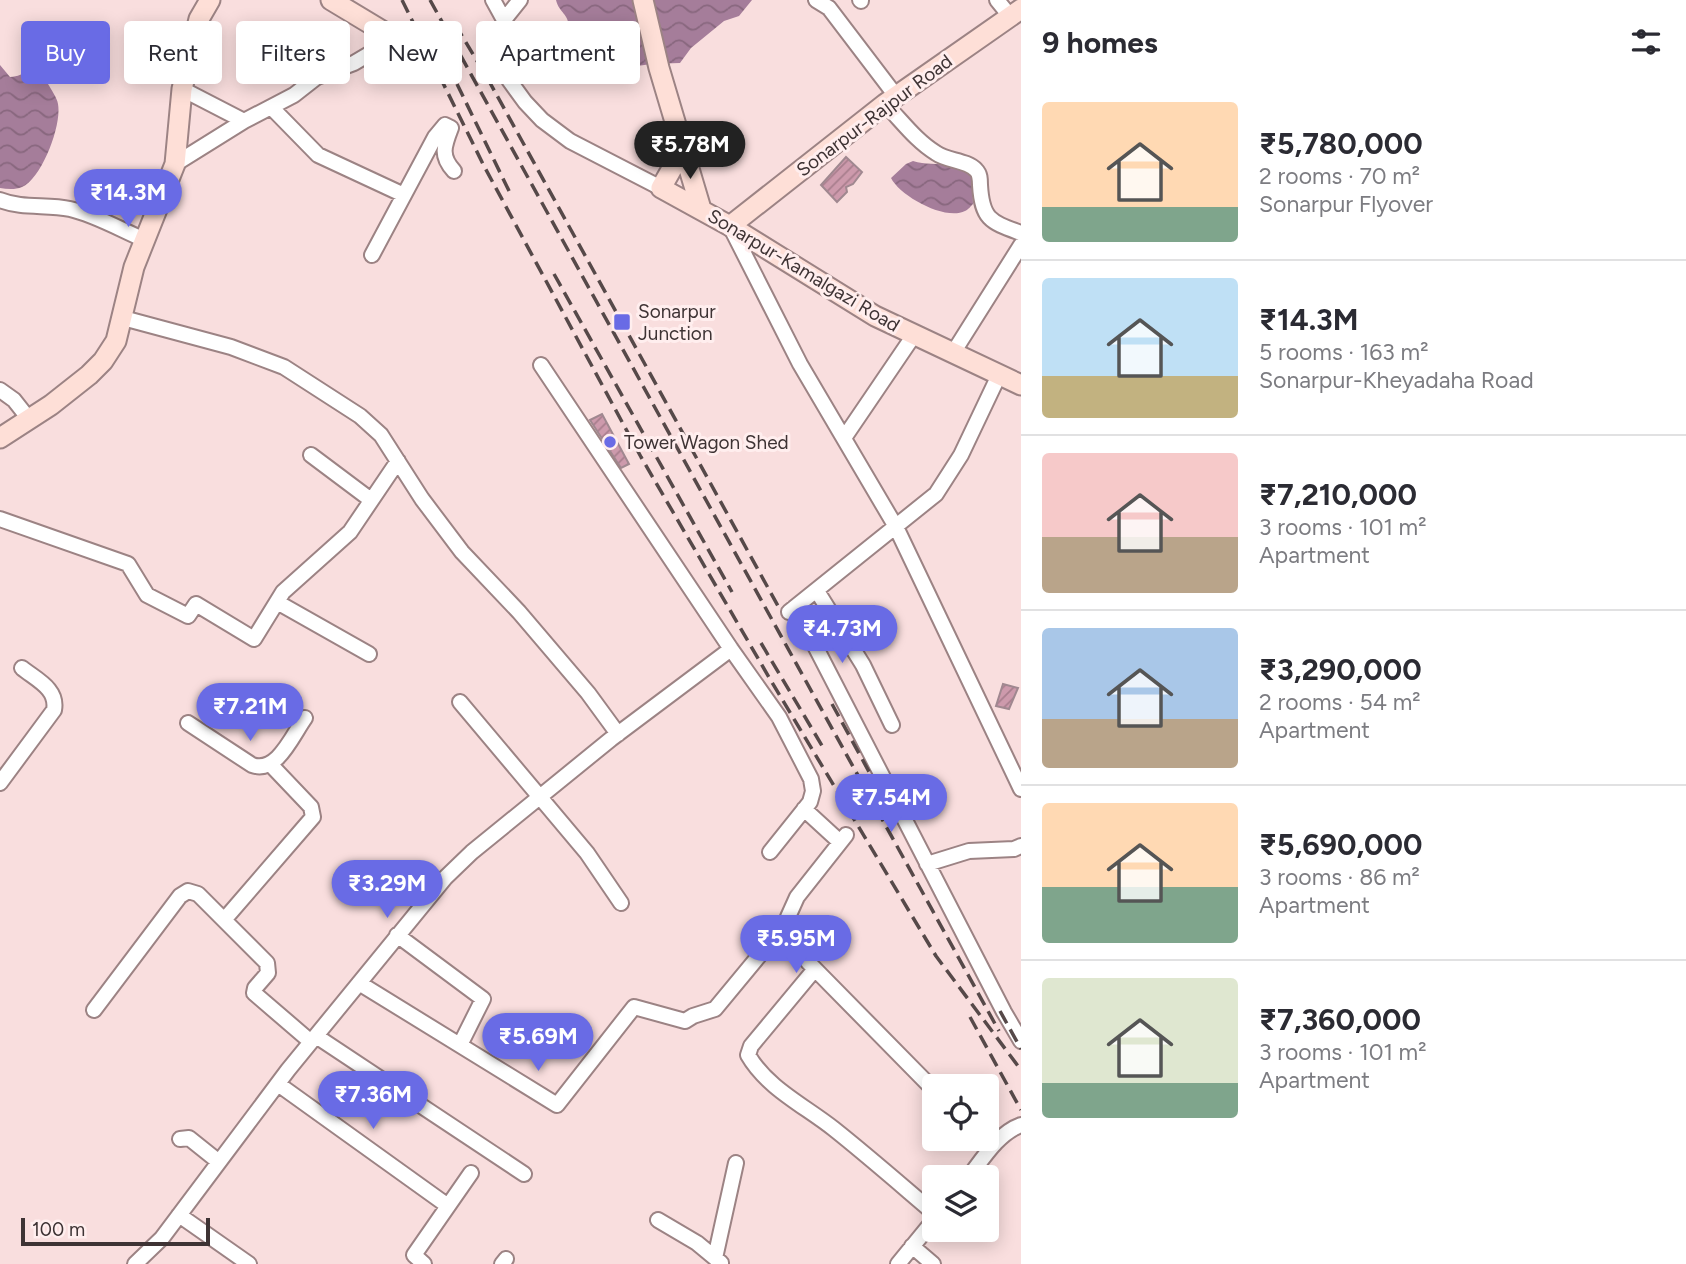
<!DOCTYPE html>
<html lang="en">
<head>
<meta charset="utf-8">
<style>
  body { margin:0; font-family:Figtree,sans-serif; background:#f2f2f3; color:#2b2b33; height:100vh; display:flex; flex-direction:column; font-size:26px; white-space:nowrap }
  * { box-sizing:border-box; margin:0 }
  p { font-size:23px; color:#7c7c81 }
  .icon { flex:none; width:38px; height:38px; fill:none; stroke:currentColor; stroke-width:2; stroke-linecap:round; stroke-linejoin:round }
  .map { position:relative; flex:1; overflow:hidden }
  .drawer { display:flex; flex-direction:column; background:#fff; width:665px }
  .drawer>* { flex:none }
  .top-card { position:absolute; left:21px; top:21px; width:665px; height:63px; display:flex; gap:14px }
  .controls { position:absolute; left:922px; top:1074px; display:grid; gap:14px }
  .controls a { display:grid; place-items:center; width:77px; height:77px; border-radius:7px; background:#fff; box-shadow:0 4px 18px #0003; font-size:35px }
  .scale { position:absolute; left:21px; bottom:18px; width:189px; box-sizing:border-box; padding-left:7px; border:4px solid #3e3334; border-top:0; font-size:19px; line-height:24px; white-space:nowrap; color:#3e3334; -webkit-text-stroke:5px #fee; paint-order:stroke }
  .price { position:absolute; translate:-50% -60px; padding:0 16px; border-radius:24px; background:#696be5; color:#fff; font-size:23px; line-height:46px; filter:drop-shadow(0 2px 4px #0008) }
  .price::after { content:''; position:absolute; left:50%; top:42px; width:21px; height:16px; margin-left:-10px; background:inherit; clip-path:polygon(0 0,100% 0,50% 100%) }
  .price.current { background:#222; color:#fff }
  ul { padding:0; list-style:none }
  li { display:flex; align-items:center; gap:21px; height:175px; padding:0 21px }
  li+li { border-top:2px solid #e1e1e2 }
  li span { display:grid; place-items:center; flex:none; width:196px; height:140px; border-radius:7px; color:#555 }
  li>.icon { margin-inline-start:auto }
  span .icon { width:84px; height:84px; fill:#fffc; stroke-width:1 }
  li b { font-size:30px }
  h2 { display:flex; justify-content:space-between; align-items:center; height:84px; padding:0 21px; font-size:30px }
  .chip { padding:0 24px; border-radius:7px; background:#fff; box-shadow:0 4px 18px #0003; font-size:24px; line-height:63px }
  .chip.current { background:#696be5; color:#fff }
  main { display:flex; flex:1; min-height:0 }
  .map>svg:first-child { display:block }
</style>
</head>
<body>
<main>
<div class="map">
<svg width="1021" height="1264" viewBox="0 0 1021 1264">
  <defs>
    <pattern id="water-waves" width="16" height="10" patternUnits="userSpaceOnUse" patternTransform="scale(1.75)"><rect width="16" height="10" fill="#a57d9a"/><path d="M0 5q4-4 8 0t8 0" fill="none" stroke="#88677e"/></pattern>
    <pattern id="building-hatch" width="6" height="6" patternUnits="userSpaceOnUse" patternTransform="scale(1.75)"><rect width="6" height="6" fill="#cd9aac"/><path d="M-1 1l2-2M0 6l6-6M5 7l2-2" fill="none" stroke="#a87e8d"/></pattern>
  </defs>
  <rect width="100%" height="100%" fill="#f9dede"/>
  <path fill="url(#water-waves)" d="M556,0H752L739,16L724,21L691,48L680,63L651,64L617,69L596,58L569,29C569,13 559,13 556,0Z
    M0,65L10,77C20,77 26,70 36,74C42,75 44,80 48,84C51,89 57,98 58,104C62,125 42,178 22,187C15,190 7,189 0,188Z
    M913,161C925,165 937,163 949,165C958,167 963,172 972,172L973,204C971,206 968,210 965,211C945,221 900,196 891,178L906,164Z"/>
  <path fill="url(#building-hatch)" stroke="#a08890" stroke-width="2" d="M846,157L862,172L853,184L846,187L847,192L837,202L821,185Z
    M602,414L629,464L621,468L590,420Z
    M1003,684L1018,688L1009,709L996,706Z"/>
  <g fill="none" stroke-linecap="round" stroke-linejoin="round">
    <defs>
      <path id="street" d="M493,0L504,20L509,80L525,102L542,120L570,141L661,188
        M816,0L829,8L896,96
        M860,0L861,1
        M997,0L1010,16
        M504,20L520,0
        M182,89L244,121
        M885,104C901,120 916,141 936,153C947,161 967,160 976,170C980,174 980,179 980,185C982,220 991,222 1021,233
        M272,108L318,155L404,195
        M175,164L244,121L294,95L317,77L354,63L376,50L391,35
        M0,200C22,209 47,204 70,209C96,215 121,230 145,240
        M731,228L800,364L896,527L1021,789
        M372,255L435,137L445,125L451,128C444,146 440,156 454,171
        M123,318L231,347L284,367L360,416L381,435L422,499L462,552L519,612L588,693L618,734
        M953,353L1021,245
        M541,365L731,649L779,717L811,779L813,791L810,802L770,852
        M0,390L14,400L29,419
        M844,438L914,335
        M311,455L371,500
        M0,519L128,564L147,595L188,616L196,604L254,639L283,592L350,532L398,461
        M817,591L863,665L892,725
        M277,602L369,654
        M795,607L1004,1012L1021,1041
        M789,612L936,494L961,455L999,375
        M460,702L587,853L621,903
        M188,723L252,765C277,774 292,736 305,718
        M0,783L54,710C58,689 37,680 22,668
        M804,809L840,842
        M846,835L797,897L788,917L790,937L808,962L934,1090
        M927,864L969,851L1014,849L1021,846
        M224,920L313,817L311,807L271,765
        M397,935L483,999L460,1045
        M815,969L751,1046L748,1055C767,1088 805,1106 834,1129C868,1156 901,1185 934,1213
        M359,983L557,1105L634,1007L685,1021L693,1016L715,1009L768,945L790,937
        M94,1010L180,896L188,891L198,894L267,963L268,973L255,988L254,993L311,1042
        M316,1036L524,1174
        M278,1084L448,1206
        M180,1139L189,1138L219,1162
        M968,1178C982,1160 998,1133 1021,1125
        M179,1215L249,1264
        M658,1220L697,1243L721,1263
        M912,1246L933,1264
        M715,1258L736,1163
        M135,1264L162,1238L288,1070L445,878L472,852L611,739L731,649
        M424,1264L414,1255L471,1173
        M502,1264L506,1259
        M898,1264L934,1220"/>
      <path id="secondary" d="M331,0L424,56
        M643,0L659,68L701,209
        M683,149L661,188L730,226L875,316L1021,385
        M730,226L885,104L1021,9
        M0,438L51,405L89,375L103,361L116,341L134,267L175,164L182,89L199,19L210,0"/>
    </defs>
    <use href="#street" stroke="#9c8384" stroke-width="18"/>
    <use href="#secondary" stroke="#9c8384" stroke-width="23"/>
    <use href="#street" stroke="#fff" stroke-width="14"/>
    <use href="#secondary" stroke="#fedfd7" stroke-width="19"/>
    <path stroke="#564949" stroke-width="3.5" stroke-dasharray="14 7" stroke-linecap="butt" d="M402,0L484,166L641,457L770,679L936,956L1021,1070
      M430,0L999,1031
      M455,24L489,81L778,606
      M457,84L512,197
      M554,274L732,592
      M761,643L824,749
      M832,704L896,821
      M1000,1011L1021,1049
      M970,1017L1021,1110"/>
  </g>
  <g fill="#696be5" stroke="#fee" stroke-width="2.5">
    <rect x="613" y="313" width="18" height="18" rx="3.5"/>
    <circle cx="610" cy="442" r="7"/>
  </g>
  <g text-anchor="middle" stroke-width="6" stroke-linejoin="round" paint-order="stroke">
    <g font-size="19" fill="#3e3334" stroke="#fee">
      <text transform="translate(874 115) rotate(-37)" y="7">Sonarpur-Rajpur Road</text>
      <text transform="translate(804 270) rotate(31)" y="7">Sonarpur-Kamalgazi Road</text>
    </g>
    <g font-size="19" fill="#3e3334" stroke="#fee" text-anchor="start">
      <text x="638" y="318">Sonarpur<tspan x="638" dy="22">Junction</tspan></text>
      <text x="624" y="449">Tower Wagon Shed</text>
    </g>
  </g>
</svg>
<div class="controls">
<a><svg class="icon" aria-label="locate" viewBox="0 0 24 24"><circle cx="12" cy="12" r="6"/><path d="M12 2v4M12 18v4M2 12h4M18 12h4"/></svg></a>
<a><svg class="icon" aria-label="layers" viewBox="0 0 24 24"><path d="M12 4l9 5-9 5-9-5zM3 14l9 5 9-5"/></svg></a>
</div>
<div class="scale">100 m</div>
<b class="price current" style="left:690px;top:181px">₹5.78M</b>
<b class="price" style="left:128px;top:229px">₹14.3M</b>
<b class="price" style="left:842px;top:665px">₹4.73M</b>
<b class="price" style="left:250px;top:743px">₹7.21M</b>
<b class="price" style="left:891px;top:834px">₹7.54M</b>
<b class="price" style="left:387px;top:920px">₹3.29M</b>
<b class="price" style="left:796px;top:975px">₹5.95M</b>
<b class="price" style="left:538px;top:1073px">₹5.69M</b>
<b class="price" style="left:373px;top:1131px">₹7.36M</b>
<div class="top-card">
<a class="chip current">Buy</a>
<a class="chip">Rent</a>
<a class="chip">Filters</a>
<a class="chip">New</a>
<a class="chip">Apartment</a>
</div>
</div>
<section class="drawer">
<h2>9 homes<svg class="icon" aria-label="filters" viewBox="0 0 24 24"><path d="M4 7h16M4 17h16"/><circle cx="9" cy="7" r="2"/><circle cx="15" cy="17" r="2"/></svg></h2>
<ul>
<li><span style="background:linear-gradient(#ffd9b3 75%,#7fa58c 0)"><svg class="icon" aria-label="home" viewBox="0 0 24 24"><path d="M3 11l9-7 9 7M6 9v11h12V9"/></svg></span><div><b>₹5,780,000</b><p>2 rooms · 70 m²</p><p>Sonarpur Flyover</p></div></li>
<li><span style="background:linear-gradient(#bfe0f5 70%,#c2b280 0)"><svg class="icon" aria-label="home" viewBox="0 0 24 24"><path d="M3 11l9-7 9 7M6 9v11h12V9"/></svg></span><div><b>₹14.3M</b><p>5 rooms · 163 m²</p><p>Sonarpur-Kheyadaha Road</p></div></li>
<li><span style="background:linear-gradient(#f6c9c9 60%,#b9a48a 0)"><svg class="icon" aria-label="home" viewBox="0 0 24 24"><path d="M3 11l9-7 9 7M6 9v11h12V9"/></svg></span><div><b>₹7,210,000</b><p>3 rooms · 101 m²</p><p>Apartment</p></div></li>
<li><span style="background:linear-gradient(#a9c7e8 65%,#b9a48a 0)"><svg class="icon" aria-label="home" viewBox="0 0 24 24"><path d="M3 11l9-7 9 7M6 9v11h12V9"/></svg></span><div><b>₹3,290,000</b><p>2 rooms · 54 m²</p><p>Apartment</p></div></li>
<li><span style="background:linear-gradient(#ffd9b3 60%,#7fa58c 0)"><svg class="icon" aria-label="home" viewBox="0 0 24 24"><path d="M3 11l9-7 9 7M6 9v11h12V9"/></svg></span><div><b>₹5,690,000</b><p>3 rooms · 86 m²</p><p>Apartment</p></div></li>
<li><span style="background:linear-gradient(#dfe7d0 75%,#7fa58c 0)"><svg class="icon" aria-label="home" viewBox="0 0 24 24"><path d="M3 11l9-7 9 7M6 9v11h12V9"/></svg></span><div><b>₹7,360,000</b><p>3 rooms · 101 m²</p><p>Apartment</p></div></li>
</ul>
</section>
</main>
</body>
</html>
